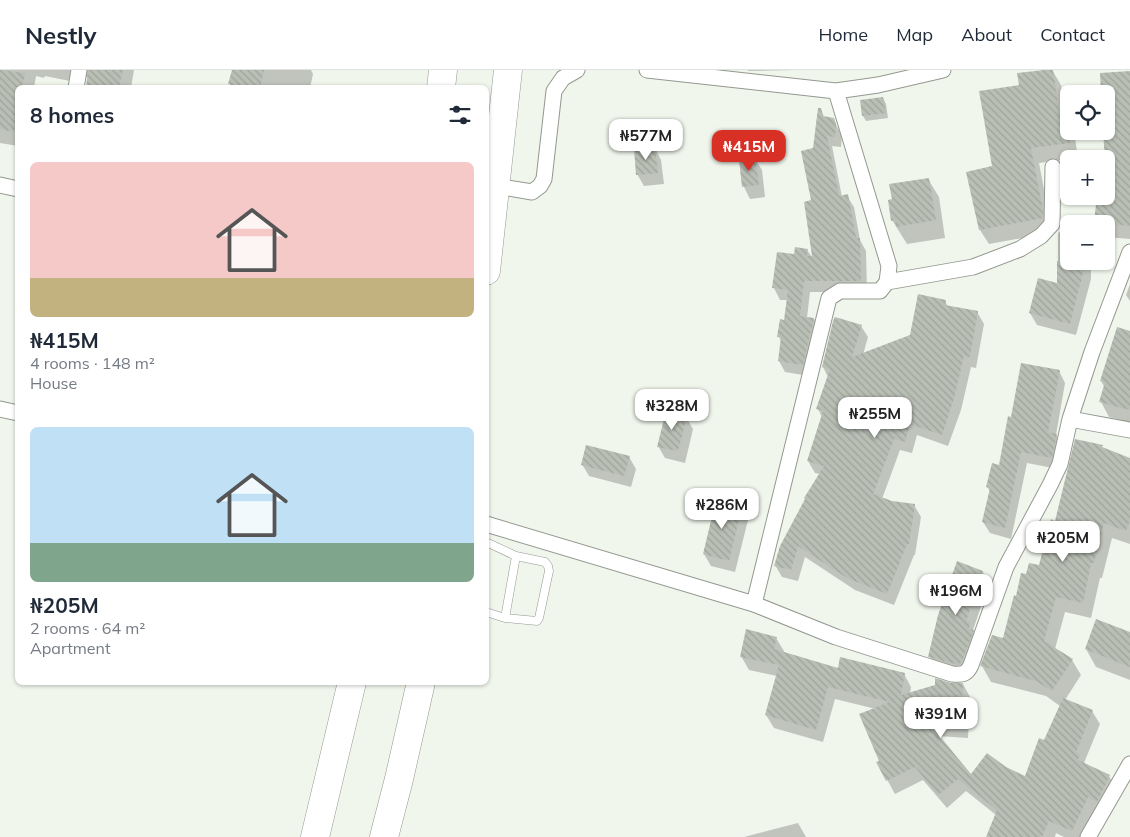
<!DOCTYPE html>
<html lang="en">
<head>
<meta charset="utf-8">
<style>
  body { margin:0; font-family:Mulish,sans-serif; background:#f6f6f7; color:#1f2937; height:100vh; display:flex; flex-direction:column; font-size:19px; white-space:nowrap }
  * { box-sizing:border-box; margin:0 }
  p { font-size:16px; color:#747a83 }
  .icon { flex:none; width:28px; height:28px; fill:none; stroke:currentColor; stroke-width:2; stroke-linecap:round; stroke-linejoin:round }
  .map { position:relative; flex:1; overflow:hidden }
  .side { position:absolute; left:15px; top:15px; width:474px; height:600px; display:flex; flex-direction:column; background:#fff; border-radius:8px; box-shadow:0 1px 4px #0004 }
  .side>* { flex:none }
  .tools { position:absolute; left:1060px; top:15px; display:grid; gap:10px }
  .tools a { display:grid; place-items:center; width:55px; height:55px; border-radius:8px; background:#fff; box-shadow:0 1px 4px #0004; font-size:25px }
  .price { position:absolute; translate:-50% -42px; padding:0 11px; border-radius:10px; background:#fff; color:#222; font-size:16px; line-height:32px; filter:drop-shadow(0 1px 2px #0008) }
  .price::after { content:''; position:absolute; left:50%; top:30px; width:15px; height:11px; margin-left:-8px; background:inherit; clip-path:polygon(0 0,100% 0,50% 100%) }
  .price.current { background:#d93025; color:#fff }
  ul { padding:0; list-style:none }
  li { display:grid; align-content:center; gap:10px; height:265px; padding:0 15px }
  li span { display:grid; place-items:center; height:155px; border-radius:8px; color:#555 }
  li>.icon { margin-inline-start:auto }
  span .icon { width:90px; height:90px; fill:#fffc; stroke-width:1 }
  li b { font-size:21px }
  h2 { display:flex; justify-content:space-between; align-items:center; height:60px; padding:0 15px; font-size:21px }
  header { display:flex; align-items:center; gap:30px; box-sizing:border-box; height:70px; padding:0 25px; background:#fff; border-bottom:1px solid #e0e1e3 }
  header strong { font-size:24px }
  nav { display:flex; gap:28px; margin-inline-start:auto; font-size:18px }
  .map>svg:first-child { display:block }
</style>
</head>
<body>
<header>
<strong>Nestly</strong>
<nav><a>Home</a><a>Map</a><a>About</a><a>Contact</a></nav>
</header>
<div class="map">
<svg width="1130" height="767" viewBox="0 0 1130 767">
  <defs>
    <pattern id="building-back-hatch" width="6" height="6" patternUnits="userSpaceOnUse" patternTransform="scale(1.25)"><rect width="6" height="6" fill="#b9bfb5"/><path d="M-1 5l2 2M0 0l6 6M5-1l2 2" fill="none" stroke="#9fa49b"/></pattern>
  </defs>
  <rect width="100%" height="100%" fill="#f0f6ec"/>
  <path fill="#0003" d="M0,0H134L131,18H86L88,7H86L80,13L45,6L44,8L36,6L34,18H18V76L0,73Z
    M233,0H311L313,4L310,18H232L230,13Z
    M748,0H795L748,1Z
    M1052,0L1061,15L1065,42L1069,48V61H1074L1078,88L1039,93L1051,156V163L989,174L980,160L993,97L1020,16Z
    M1130,2V169L1106,167V154H1097L1096,152L1106,126V61Z
    M883,28L886,34L888,48L866,51L863,46L861,31Z
    M820,39L825,48L833,49L842,66L841,77L832,76L842,127L847,126L854,137L860,170L866,181L867,222H810L807,248L814,249L820,261L809,306L785,302L779,291L782,272L778,266L785,251L788,230H780L774,218L795,186L807,180L812,187L814,188L813,131L814,80Z
    M655,78L661,90L664,114L644,116L637,104Z
    M755,89L762,100L765,127L750,129L744,117L740,91Z
    M928,109L939,127L945,168L907,174L892,150Z
    M1059,162H1069V191H1091V209L1076,265L1037,255L1030,243L1058,215V164Z
    M1130,214V231L1126,225Z
    M945,231L948,237L977,242L984,254L976,298L971,297L961,340L948,376L917,365L912,383L900,380L882,429L891,432L914,435L921,447L915,485H914L894,535L855,520L805,487L798,511L782,507L775,495L820,404L815,403L808,391L822,347L818,339L828,307L823,297L861,256L868,267L863,285L911,266Z
    M1130,262V352L1109,347L1101,332L1105,318L1101,311Z
    M1059,301L1065,313L1056,365L1063,377L1058,399L1027,393L1011,469L990,463L983,452L991,422L987,417L1000,396L1012,348Z
    M686,347L693,359L685,393L665,388L658,376Z
    M1102,376L1103,379L1130,389V474L1112,468L1102,508H1100L1091,548L1065,542L1055,579L1072,590L1081,605L1065,630L1092,641L1100,654L1084,693L1086,695L1109,706L1117,719L1105,744L1095,740L1083,767H1064L1056,763L1055,767H987L996,745L966,721L947,738L923,710L895,724L878,693L880,692L876,639L835,629L823,672L774,658L766,645L777,606L749,600L741,586L776,568L784,581L783,583L839,599L904,604L911,617L910,624L951,615L963,614L970,627L968,668L938,666L971,706L1005,698L1026,708L1045,672L1060,636L1046,626L991,612L982,596L1004,569L1017,527L1027,506L1040,496L1056,452Z
    M629,387L636,399L631,417L589,406L582,394Z
    M741,438L748,450L735,502L711,496L704,484Z
    M983,502L989,513L973,560L976,565L967,606L937,598L930,586Z
    M1130,564V610L1096,597L1086,579Z
    M798,753L806,767H744Z"/>
  <path fill="url(#building-back-hatch)" d="M0,0L25,3L22,18H18V42L14,62L0,59Z
    M88,0H123L119,18H86Z
    M232,0H264L260,18H244L228,14Z
    M1044,0H1053L1059,41L1066,40L1070,73L1031,78L1043,140V148L979,160L966,102L992,96L979,21L1019,15L1017,3Z
    M1130,1V156L1094,152L1097,126H1106V89H1105L1103,61H1106V24H1101L1100,3Z
    M883,27L886,43L862,46L860,30Z
    M818,38H821L823,46L834,48L836,54L835,67L827,66L839,126L848,124L856,168H860L861,211H804L800,246L814,248L803,295L778,291L781,267H777L780,249L784,250L788,220L772,218L777,182L794,184L795,177L808,179L807,186H812L804,132L811,130L801,81L813,78Z
    M655,77L658,103L636,105L634,79Z
    M755,87L759,115L742,117L739,90Z
    M929,108L936,150L896,157L895,150L891,151L888,130L892,129L889,114Z
    M1057,191H1086L1070,254L1029,243L1038,208L1057,213Z
    M918,224L946,230L945,235L978,241L970,287L964,286L954,328L942,365L910,354L905,372L894,369L873,424L892,431L915,434L909,474H907L887,524L847,508L798,476L791,500L774,496L780,476L805,429L804,428L824,396L807,391L823,341L816,339L830,299L822,297L833,251L835,247L862,255L852,287L910,265Z
    M1117,257L1130,261V340L1099,332L1105,312L1100,311Z
    M1021,293L1060,300L1048,362L1057,364L1052,388L1021,382L1005,458L982,452L990,418L986,417L992,393L999,395L1008,346L1011,347Z
    M666,341L687,346L678,381L657,377Z
    M1075,369L1103,375L1102,377L1130,388V450L1126,461L1104,453L1094,493H1091L1083,533L1056,527L1044,571L1073,589L1052,621L1036,611L980,596L992,565L1003,568L1014,525L1016,526L1021,503L1026,504L1029,493L1039,495L1051,449L1055,451Z
    M586,375L630,386L624,406L581,395Z
    M716,430L742,437L729,491L703,484Z
    M957,491L983,501L966,551L970,552L969,559L974,560L962,591L959,595L928,587L938,545Z
    M1096,549L1130,562V597L1085,579Z
    M746,559L777,567L774,579L838,598L840,587L905,603L901,625L935,615V608L951,613H963L961,655L929,653L971,704L987,683L1006,697L1025,706L1039,668L1044,670L1063,628L1093,640L1076,682L1080,684L1078,690L1110,705L1097,732L1088,727L1072,761L1049,751L1042,767H986L997,740L958,709L938,725L915,697L886,711L876,692L879,691L859,644L890,632L828,617L816,660L765,645L779,595L740,587Z"/>
  <g fill="none" stroke-linecap="round" stroke-linejoin="round">
    <defs>
      <path id="service" d="M486,472L516,486L505,548L486,542
        M505,548L537,551L539,548L549,501L548,496L545,492L516,486"/>
      <path id="minor" d="M647,0L836,21L878,15L943,0
        M76,18L79,0
        M0,115L18,119
        M496,116L532,122L540,116L544,109L554,21L563,8L577,0
        M887,212L973,197L1020,179L1041,166L1052,154L1053,97
        M0,339L18,343
        M1070,349L1130,360
        M486,454L754,534L836,567L952,604C963,605 967,604 971,595L1006,497L1050,415L1060,394L1070,349L1092,282L1130,182
        M754,534L829,228L840,221H880L887,212L889,196L836,21
        M1088,767L1130,694"/>
      <path id="motorway" d="M441,18L443,0
        M486,201L508,0
        M315,767L352,612
        M384,767L399,709L421,612"/>
    </defs>
    <use href="#service" stroke="#949990" stroke-width="9"/>
    <use href="#minor" stroke="#949990" stroke-width="17"/>
    <use href="#motorway" stroke="#949990" stroke-width="29"/>
    <use href="#service" stroke="#fff" stroke-width="8"/>
    <use href="#minor" stroke="#fff" stroke-width="15"/>
    <use href="#motorway" stroke="#fff" stroke-width="28"/>
  </g>
</svg>
<div class="tools">
<a><svg class="icon" aria-label="locate" viewBox="0 0 24 24"><circle cx="12" cy="12" r="6"/><path d="M12 2v4M12 18v4M2 12h4M18 12h4"/></svg></a>
<a>+</a>
<a>−</a>
</div>
<b class="price" style="left:646px;top:91px">₦577M</b>
<b class="price current" style="left:749px;top:102px">₦415M</b>
<b class="price" style="left:672px;top:361px">₦328M</b>
<b class="price" style="left:875px;top:369px">₦255M</b>
<b class="price" style="left:722px;top:460px">₦286M</b>
<b class="price" style="left:1063px;top:493px">₦205M</b>
<b class="price" style="left:956px;top:546px">₦196M</b>
<b class="price" style="left:941px;top:669px">₦391M</b>
<section class="side">
<h2>8 homes<svg class="icon" aria-label="filters" viewBox="0 0 24 24"><path d="M4 7h16M4 17h16"/><circle cx="9" cy="7" r="2"/><circle cx="15" cy="17" r="2"/></svg></h2>
<ul>
<li><span style="background:linear-gradient(#f6c9c9 75%,#c2b280 0)"><svg class="icon" aria-label="home" viewBox="0 0 24 24"><path d="M3 11l9-7 9 7M6 9v11h12V9"/></svg></span><div><b>₦415M</b><p>4 rooms · 148 m²</p><p>House</p></div></li>
<li><span style="background:linear-gradient(#bfe0f5 75%,#7fa58c 0)"><svg class="icon" aria-label="home" viewBox="0 0 24 24"><path d="M3 11l9-7 9 7M6 9v11h12V9"/></svg></span><div><b>₦205M</b><p>2 rooms · 64 m²</p><p>Apartment</p></div></li>
</ul>
</section>
</div>
</body>
</html>
